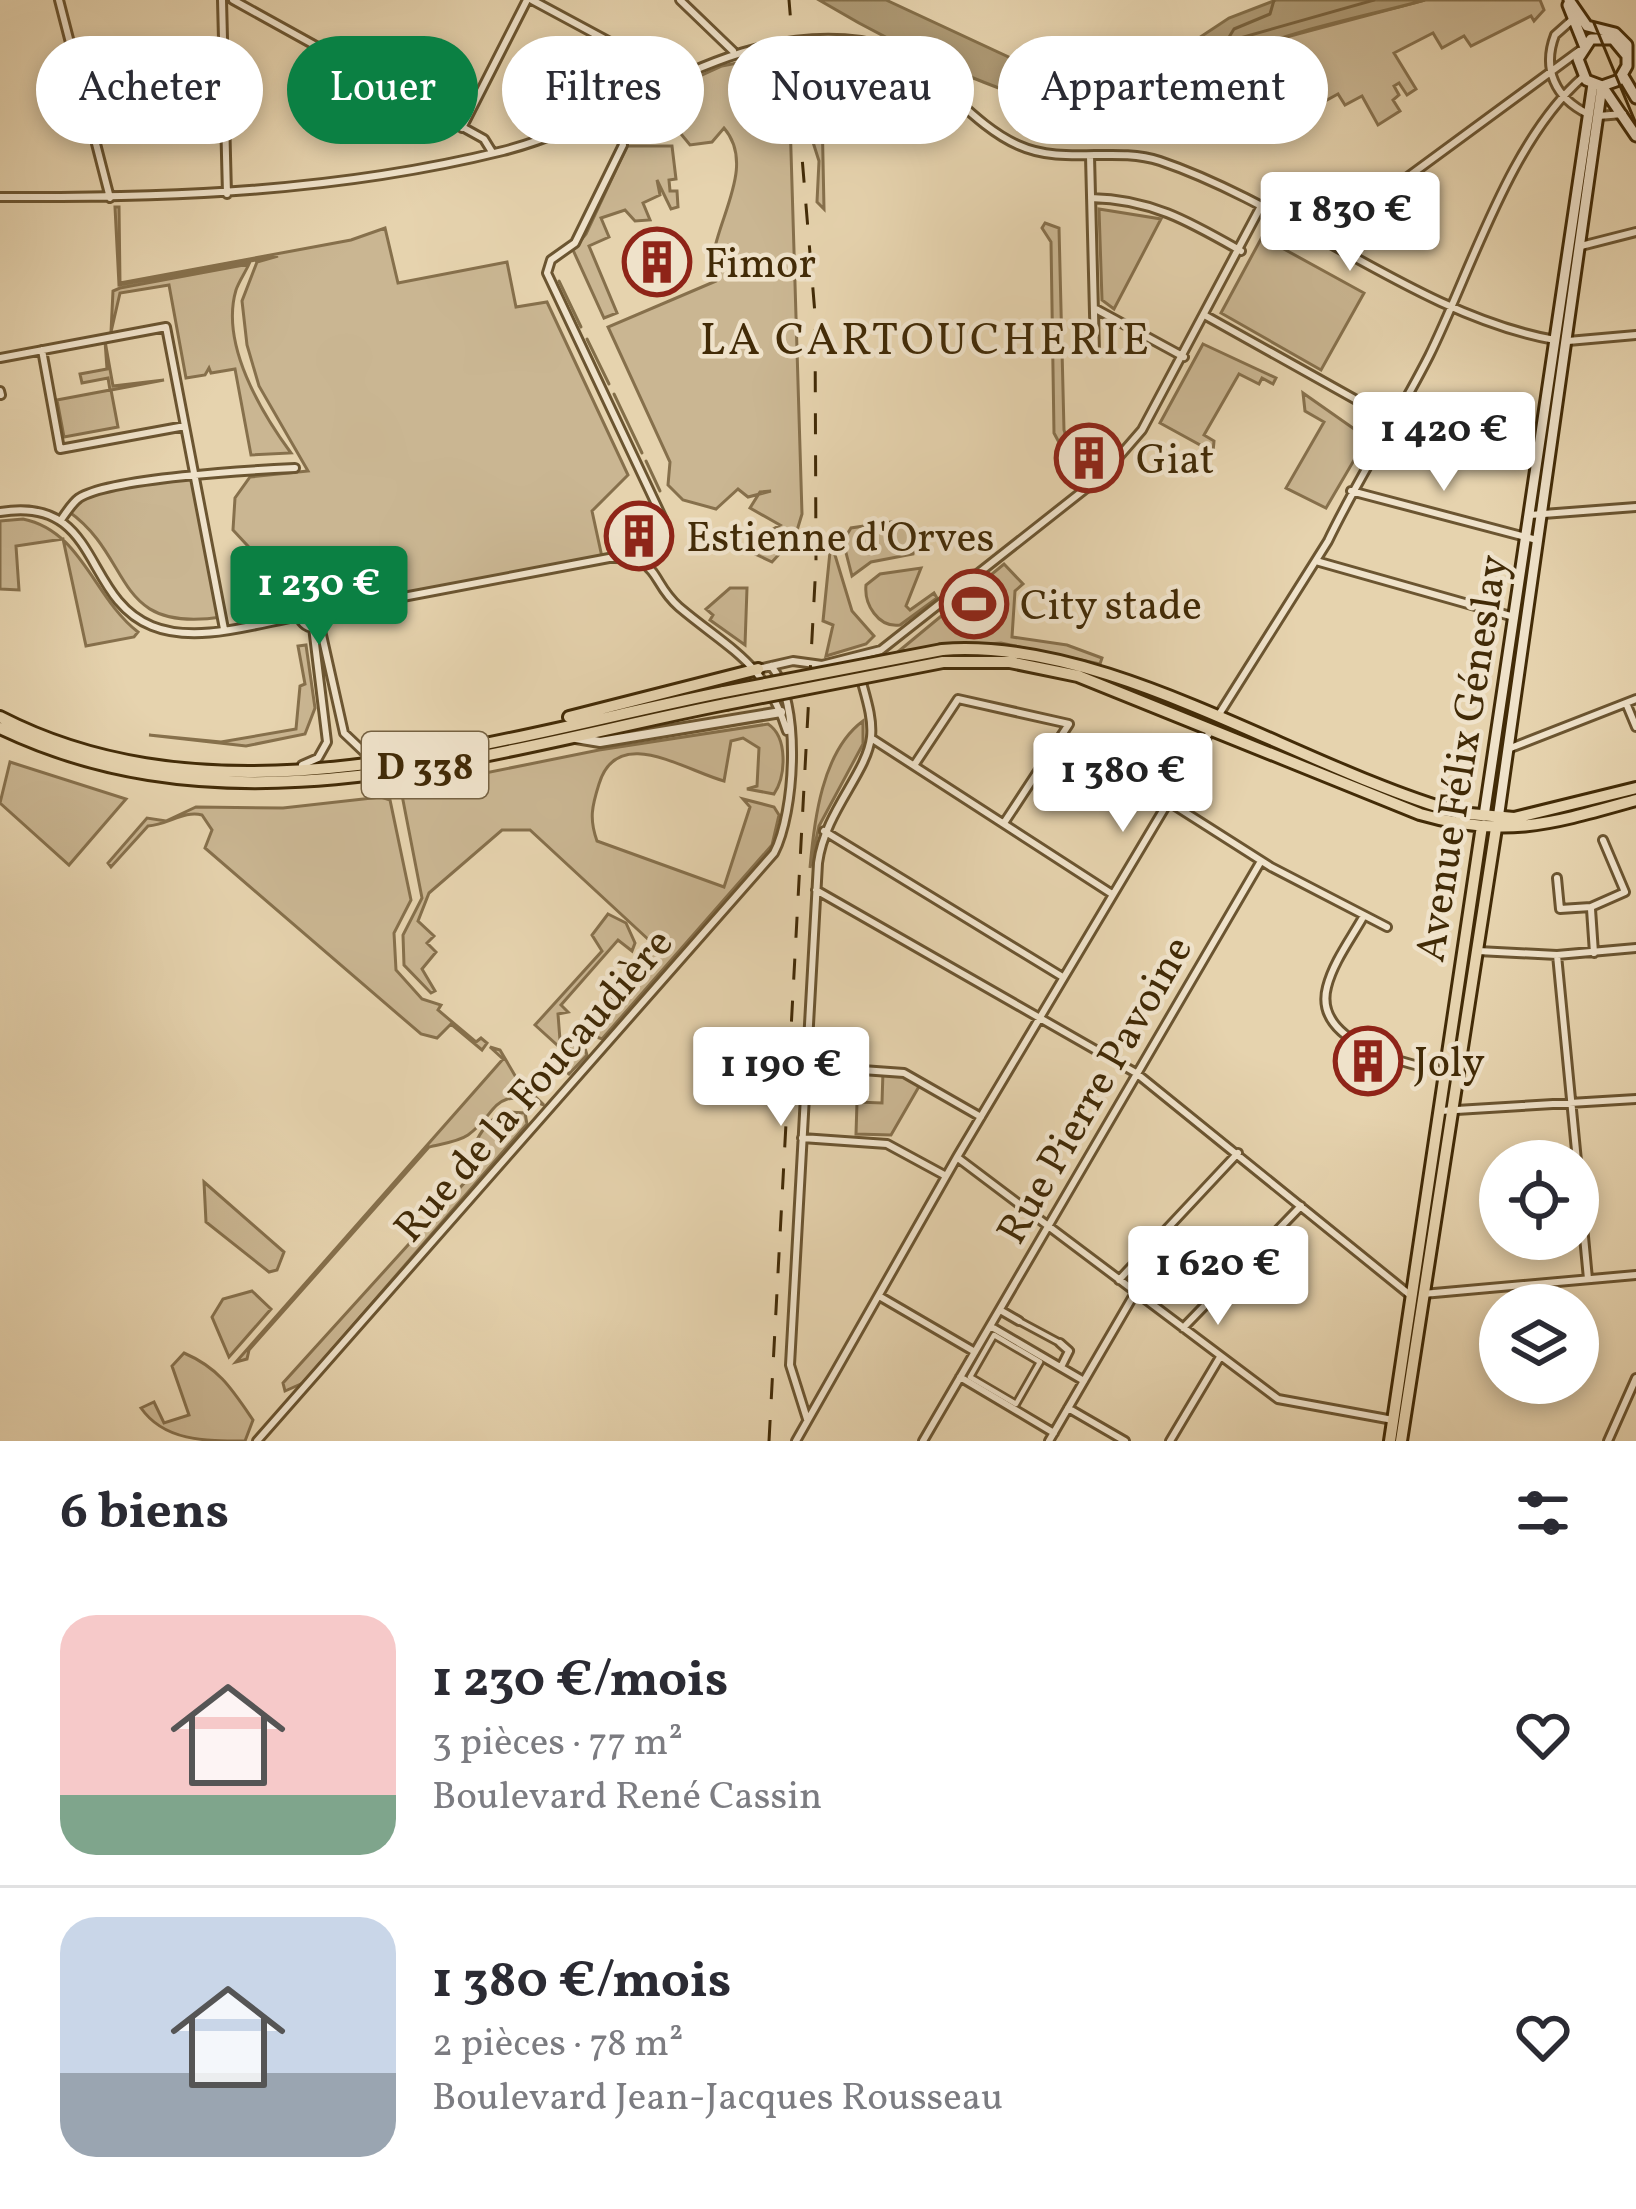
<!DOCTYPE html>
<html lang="fr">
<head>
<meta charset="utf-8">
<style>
  body { margin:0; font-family:Vollkorn,serif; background:#f7f7f7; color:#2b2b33; height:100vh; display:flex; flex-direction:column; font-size:45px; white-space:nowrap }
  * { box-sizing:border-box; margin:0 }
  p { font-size:39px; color:#7c7c81 }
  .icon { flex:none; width:66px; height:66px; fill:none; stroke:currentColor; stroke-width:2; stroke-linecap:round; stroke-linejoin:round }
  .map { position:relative; height:1441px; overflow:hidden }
  .details { display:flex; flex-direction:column; background:#fff; flex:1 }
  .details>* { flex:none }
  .banner { position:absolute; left:36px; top:36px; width:1566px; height:108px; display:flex; gap:24px }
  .tools { position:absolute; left:1479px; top:1140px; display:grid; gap:24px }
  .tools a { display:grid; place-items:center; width:120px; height:120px; border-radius:50%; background:#fff; box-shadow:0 6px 18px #0003; font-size:60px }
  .price { position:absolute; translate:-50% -102px; padding:0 27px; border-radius:12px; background:#fff; color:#222; font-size:39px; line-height:78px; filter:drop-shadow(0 3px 6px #0008) }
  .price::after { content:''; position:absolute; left:50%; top:72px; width:36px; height:27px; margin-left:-18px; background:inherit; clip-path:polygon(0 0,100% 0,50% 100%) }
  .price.active { background:#0b8043; color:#fff }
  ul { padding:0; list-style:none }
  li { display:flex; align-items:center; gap:36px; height:300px; padding:0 60px }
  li+li { border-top:3px solid #e1e1e2 }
  li span { display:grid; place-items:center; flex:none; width:336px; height:240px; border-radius:36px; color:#555 }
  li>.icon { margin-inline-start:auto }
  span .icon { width:144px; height:144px; fill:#fffc; stroke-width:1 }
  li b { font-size:51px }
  h2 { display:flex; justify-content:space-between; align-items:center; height:144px; padding:0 60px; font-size:51px }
  .pill { padding:0 42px; border-radius:54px; background:#fff; box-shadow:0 6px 18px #0003; font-size:42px; line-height:108px }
  .pill.active { background:#0b8043; color:#fff }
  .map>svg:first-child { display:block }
</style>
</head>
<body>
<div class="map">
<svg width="1636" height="1441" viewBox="0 0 1636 1441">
  <rect width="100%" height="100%" fill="#e6d3ae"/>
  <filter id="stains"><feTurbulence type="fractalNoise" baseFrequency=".00167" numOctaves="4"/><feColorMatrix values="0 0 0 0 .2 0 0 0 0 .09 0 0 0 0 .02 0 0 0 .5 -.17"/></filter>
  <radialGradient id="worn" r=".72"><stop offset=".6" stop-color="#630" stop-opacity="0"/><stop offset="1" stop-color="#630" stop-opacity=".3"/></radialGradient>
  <path fill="#cab692" stroke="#86704c" stroke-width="3" d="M1425,0H1540L1544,10L1534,21L1531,16L1471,46L1464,36L1442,48L1433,33L1394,53L1416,89L1407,95L1399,83L1394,86L1399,95L1393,100L1400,111L1378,125L1362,96L1345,105L1338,94L1307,111L1268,42Z
    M818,47H859L898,62L853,63L840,75L831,74L827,62H821L824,209L817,202L819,161L811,136L807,49Z
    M788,53L802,514L795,537L772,562L753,553V541L780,525L750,508L760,492L771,491L748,497L738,489L716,509L683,500L668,485L670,462L608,327L716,281L721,270L713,256C720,214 755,164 724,128L712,142L690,145L681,134L678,86L722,66Z
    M627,146H672L676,179L669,180L670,191H677L678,207L671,209L657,180L660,195L643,203L650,220L635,221L625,210L601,218L609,237L589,246L617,313L604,318L573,250L586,234Z
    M115,207H119L120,283L351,240L385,228L398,283L507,262L516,307L547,302L628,475L592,511L602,557L378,598L377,590L338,594L329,581L315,579L294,596L251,597L240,578L256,569L259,558L233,530L235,498L250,477L308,471L259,386L247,345L242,301L257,262L278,256L119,285Z
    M1099,209L1161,219L1114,309L1102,300Z
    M1045,223L1059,228L1064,430L1069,445L1062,448L1054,433L1051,242L1042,228Z
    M1262,237L1364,293L1321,370L1221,313Z
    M249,264C245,273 239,281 236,290C220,344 261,412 291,453L251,455L235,369L211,373L209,368L205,375L186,378L169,285L120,293L111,332L113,291L120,288Z
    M105,341L113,386L164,380L111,390L118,427L64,437L57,400L110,390L108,378L82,383L80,374L107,369Z
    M1203,344L1276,378L1273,384L1262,378L1259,384L1239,374L1204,435L1214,441L1213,452L1160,423Z
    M1303,393L1367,438L1326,508L1286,488L1324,422L1305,411Z
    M195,475L222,617C111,634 135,558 68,511C92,480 159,481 195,475Z
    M23,519C82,531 93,597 138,632L134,637L86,646L63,539L16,546L19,590L0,589V521Z
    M904,520L918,530L913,554L871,562L852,576L843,541L851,528Z
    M831,542L852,611L874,636L866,644L826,656L833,625L823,621Z
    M1004,564L1023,584L1015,591L1012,637L1067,645L1102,658L1100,664L1001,643L899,651Z
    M921,568L906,606L910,610L934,593L937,598L900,625C878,628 864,604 866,585L880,574Z
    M730,588H747L745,645L710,620L713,615L706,609Z
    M306,645L315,708L305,734L246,746L149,735L221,742L296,729L300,686L305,684L298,646Z
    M863,721V744L819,826L810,868C814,821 822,751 863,721Z
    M768,724C788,737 786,776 774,794L747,789L757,786L759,748L743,738L731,741L724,781C684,770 617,724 599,784C592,806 589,819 597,841L724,887L750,807L743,799L774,807L779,815L772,845L602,1039L586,1033L587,1022L648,960L650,941L530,830H502L429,893L418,921L434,936L427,943L436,952L422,969L435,991L431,993L404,965L403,935L422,898L401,790L599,750Z
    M10,762L126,799L69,865L0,803Z
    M381,797L390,800L411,900L394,933L396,970L422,999L441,1005L438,1010L476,1042L481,1038L487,1043L482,1050L451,1024L437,1038L421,1034L205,848L212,830L202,815C184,810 168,825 148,826L111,867L108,863L147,818L166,821L196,807L283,808Z
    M608,914L626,923L635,943L632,951L618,940L561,1005L568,1012L558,1014L560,1040L570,1046L583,1041L587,1055L569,1074L559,1066L568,1055L535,1025L602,951L592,935Z
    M490,1047L500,1050L517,1079L544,1105C491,1085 499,1113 468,1135C458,1142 440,1144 429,1147L249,1350L247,1359L236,1362L503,1059Z
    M883,1071L904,1073L921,1083L891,1135L856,1134L857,1102L882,1103Z
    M507,1112L525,1113L527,1124L303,1383L285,1391L283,1383L466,1181C470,1153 478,1122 507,1112Z
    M204,1182L284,1252L277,1270L269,1272L206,1222Z
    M252,1291L271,1309L229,1357L212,1317L223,1299Z
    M184,1353C219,1368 232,1389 253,1420L245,1441C204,1441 164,1441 141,1408L154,1402L164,1423L189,1415L172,1366Z"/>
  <path fill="#ae9a75" stroke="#836e49" stroke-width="3" d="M819,0H886L1058,80L1103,83L1158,65L1229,18L1276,0H1425C1363,17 1299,28 1239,54C1201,71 1178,102 1135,111C1055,129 889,42 819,0Z"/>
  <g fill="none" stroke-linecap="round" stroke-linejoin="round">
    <path stroke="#78623e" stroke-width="3" d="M1274,0L1270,14L1234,29L1226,42L1374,0
      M1194,56L1201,58V65C1179,82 1147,106 1119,97L1122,89L1164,75Z"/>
    <path stroke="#836e49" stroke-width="3" d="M559,281L581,327
      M587,339L609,384
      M614,394L642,453
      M646,461L660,491"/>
    <defs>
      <path id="pedestrian" d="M1019,1321L1060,1343
        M994,1335L1040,1362L1016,1404L970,1377Z"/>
      <path id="minor" d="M59,0L110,198
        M222,0L227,194
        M233,0L484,139L492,152
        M532,0L675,77
        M680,0L733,51
        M1573,19L1555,35C1542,69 1555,98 1588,114
        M612,105L623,145L575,243L551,260L547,273L663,519
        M1598,116L1623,114
        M462,128L527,0
        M1090,156L1095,352
        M0,197C170,198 337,192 503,151C627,120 725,23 861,41C924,50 963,121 1018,145C1064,166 1114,146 1160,161C1293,206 1419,316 1555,340
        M1091,198C1151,199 1190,222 1241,251
        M1326,237L1579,51
        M1581,246L1636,232
        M1094,308L1184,357
        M1206,316L1394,421
        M1568,341L1636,335
        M42,350L60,449L185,426
        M0,358L166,327L224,629
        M0,391L1,395
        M1351,491L1537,540
        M0,512C101,495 82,598 152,626C196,644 255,624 300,616
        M1530,515L1636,507
        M61,520C66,513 72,503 79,498C110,478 253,470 295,468
        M1316,561L1514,617
        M299 613a15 15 0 1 1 30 0a15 15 0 1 1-30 0Z
        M329,611L609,558C662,556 649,581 679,607C730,650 765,662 787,731
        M320,626L344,733L364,752L402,754
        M758,669L793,661L822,665L881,650L1103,475L1142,430L1260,208
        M1626,703L1636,727
        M1218,716L1328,541C1358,478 1397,419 1429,356C1471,271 1510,140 1583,77
        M871,738L1112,894
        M1508,749L1636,699
        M915,764L958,699L1069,724L1004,823
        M302,765L318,758L327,742L313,627
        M1169,802L1271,867L1387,927
        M824,831L1061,976
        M1557,878L1560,909L1591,907L1625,892L1603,840
        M816,890L1136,1073L1410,1295
        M1591,909L1594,953
        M1362,919C1350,940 1333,963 1327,987C1312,1043 1406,1064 1445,1072
        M1478,951L1557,955L1636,948
        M1557,955L1577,1161
        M806,1066L904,1073L981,1117
        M1440,1111L1636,1099
        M802,1138L887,1144L946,1176
        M958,1158L1278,1399L1393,1420
        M1578,1173L1588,1279
        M1119,1280L1238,1153
        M1423,1294L1636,1275
        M879,1296L975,1352
        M1000,1310L1019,1321
        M990,1326L1084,1381
        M1183,1328L1301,1206
        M1060,1343L1069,1351L1061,1367
        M960,1377L1054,1433
        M1068,1408L1125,1441
        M807,1419L790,1365L818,863C825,811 867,773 871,737C873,718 866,698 861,679
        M257,1441L774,853C795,813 802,701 771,666
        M796,1441L957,1157L1211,730
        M923,1441L1261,861
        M1049,1441L1135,1293
        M1170,1441L1220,1357
        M1608,1441L1636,1378"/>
      <path id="tertiary" d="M576,738L600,742L781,712"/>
      <path id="secondary" d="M1569,0L1587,26L1615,33L1627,45V66L1619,80L1602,86L1586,80L1578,59L1591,39H1613L1627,56
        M1568,5L1584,45
        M1623,76L1636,98
        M1602,86L1636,136
        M1484,816L1593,84
        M1498,819L1602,86"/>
      <path id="primary" d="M942,650C1109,637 1296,767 1459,813L1514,818L1636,788
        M943,662H1010L1078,676L1420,814C1505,839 1554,823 1636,800
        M0,717C223,832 494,738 724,692
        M569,717L758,669
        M0,728C234,840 487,751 726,704
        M1390,1441L1482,826
        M1401,1441L1496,828"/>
    </defs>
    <use href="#pedestrian" stroke="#6b5531" stroke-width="10"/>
    <use href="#minor" stroke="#6b5531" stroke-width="12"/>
    <use href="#tertiary" stroke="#6b5531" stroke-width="14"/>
    <use href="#secondary" stroke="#422b07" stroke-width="15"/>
    <use href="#primary" stroke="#422b07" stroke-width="16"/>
    <use href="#pedestrian" stroke="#efe2ca" stroke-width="4.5"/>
    <use href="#minor" stroke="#efe2ca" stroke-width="6"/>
    <use href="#tertiary" stroke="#efe2ca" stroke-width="8"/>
    <use href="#secondary" stroke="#efe2ca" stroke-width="9"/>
    <use href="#primary" stroke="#e6d3ae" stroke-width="10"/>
    <path stroke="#422b07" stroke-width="3" d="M1594,23L1636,124"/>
    <path stroke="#422b07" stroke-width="3" stroke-dasharray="21 21" stroke-linecap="butt" d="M769,1441L816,563L815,314L789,0"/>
    <defs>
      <path id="primary-bridge" d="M724,692L942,650
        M726,704L943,662"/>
    </defs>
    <use href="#primary-bridge" stroke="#422b07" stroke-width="16" stroke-linecap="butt"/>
    <use href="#primary-bridge" stroke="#e6d3ae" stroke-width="10"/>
  </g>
  <defs>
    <symbol id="building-ring" viewBox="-11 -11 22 22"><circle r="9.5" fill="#efe2ca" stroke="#8f2418" stroke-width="1.5"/><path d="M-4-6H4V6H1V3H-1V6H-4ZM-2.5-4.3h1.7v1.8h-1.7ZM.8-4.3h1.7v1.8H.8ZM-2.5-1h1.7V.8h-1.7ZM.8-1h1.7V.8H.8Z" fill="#8f2418"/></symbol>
    <symbol id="stadium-ring" viewBox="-11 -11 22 22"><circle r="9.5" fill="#efe2ca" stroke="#8f2418" stroke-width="1.5"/><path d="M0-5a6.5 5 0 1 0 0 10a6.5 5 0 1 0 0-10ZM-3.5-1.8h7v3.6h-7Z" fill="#8f2418"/></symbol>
  </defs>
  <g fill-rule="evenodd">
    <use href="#building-ring" x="619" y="224" width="76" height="76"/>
    <use href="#building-ring" x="1051" y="420" width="76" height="76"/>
    <use href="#building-ring" x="601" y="498" width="76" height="76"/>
    <use href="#stadium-ring" x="936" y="566" width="76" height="76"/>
    <use href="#building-ring" x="1330" y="1023" width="76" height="76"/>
  </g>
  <g text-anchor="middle" stroke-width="9" stroke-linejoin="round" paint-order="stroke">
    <rect fill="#efe2ca" stroke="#766242" stroke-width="3" x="362" y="732" width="126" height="66" rx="9"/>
    <g font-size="39" font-weight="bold" fill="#422b07">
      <text x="425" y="779">D 338</text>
    </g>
    <g font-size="42" fill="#422b07" stroke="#efe2ca" text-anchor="start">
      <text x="704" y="277">Fimor</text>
      <text x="1136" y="473">Giat</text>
      <text x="686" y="551">Estienne d'Orves</text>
      <text x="1020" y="619">City stade</text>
      <text x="1414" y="1076">Joly</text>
    </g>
    <g font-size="42" fill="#422b07" stroke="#efe2ca">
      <text transform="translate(1460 758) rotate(-81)" y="15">Avenue Félix Géneslay</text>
      <text transform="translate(532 1084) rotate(-49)" y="15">Rue de la Foucaudière</text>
      <text transform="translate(1093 1089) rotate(-60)" y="15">Rue Pierre Pavoine</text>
    </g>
    <g font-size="45" letter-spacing="3" fill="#422b07" stroke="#efe2ca">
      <text x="926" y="354">LA CARTOUCHERIE</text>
    </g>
  </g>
  <rect width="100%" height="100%" filter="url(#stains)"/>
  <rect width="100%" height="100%" fill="url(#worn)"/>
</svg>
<div class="tools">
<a><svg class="icon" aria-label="locate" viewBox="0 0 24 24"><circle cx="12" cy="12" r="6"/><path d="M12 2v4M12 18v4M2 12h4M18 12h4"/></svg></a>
<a><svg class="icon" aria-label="layers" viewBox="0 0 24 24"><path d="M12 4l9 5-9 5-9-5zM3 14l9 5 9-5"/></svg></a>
</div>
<b class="price" style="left:1350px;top:274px">1 830 €</b>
<b class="price" style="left:1444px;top:494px">1 420 €</b>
<b class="price active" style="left:319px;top:648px">1 230 €</b>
<b class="price" style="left:1123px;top:835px">1 380 €</b>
<b class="price" style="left:781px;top:1129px">1 190 €</b>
<b class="price" style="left:1218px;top:1328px">1 620 €</b>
<div class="banner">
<a class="pill">Acheter</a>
<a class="pill active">Louer</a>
<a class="pill">Filtres</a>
<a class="pill">Nouveau</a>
<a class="pill">Appartement</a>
</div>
</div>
<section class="details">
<h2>6 biens<svg class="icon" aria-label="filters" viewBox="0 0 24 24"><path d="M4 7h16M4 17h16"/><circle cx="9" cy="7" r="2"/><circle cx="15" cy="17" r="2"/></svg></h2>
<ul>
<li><span style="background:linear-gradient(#f6c9c9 75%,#7fa58c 0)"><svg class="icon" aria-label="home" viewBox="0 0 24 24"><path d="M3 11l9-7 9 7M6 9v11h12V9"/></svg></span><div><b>1 230 €/mois</b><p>3 pièces · 77 m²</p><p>Boulevard René Cassin</p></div><svg class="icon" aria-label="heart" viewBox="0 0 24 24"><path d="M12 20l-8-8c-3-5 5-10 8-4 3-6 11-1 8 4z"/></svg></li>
<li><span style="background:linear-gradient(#c9d6e8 65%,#9aa5b1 0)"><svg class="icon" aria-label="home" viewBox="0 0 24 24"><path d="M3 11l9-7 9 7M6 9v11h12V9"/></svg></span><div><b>1 380 €/mois</b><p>2 pièces · 78 m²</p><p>Boulevard Jean-Jacques Rousseau</p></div><svg class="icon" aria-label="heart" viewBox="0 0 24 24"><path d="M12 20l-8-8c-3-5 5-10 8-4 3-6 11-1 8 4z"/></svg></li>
</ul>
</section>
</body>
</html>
